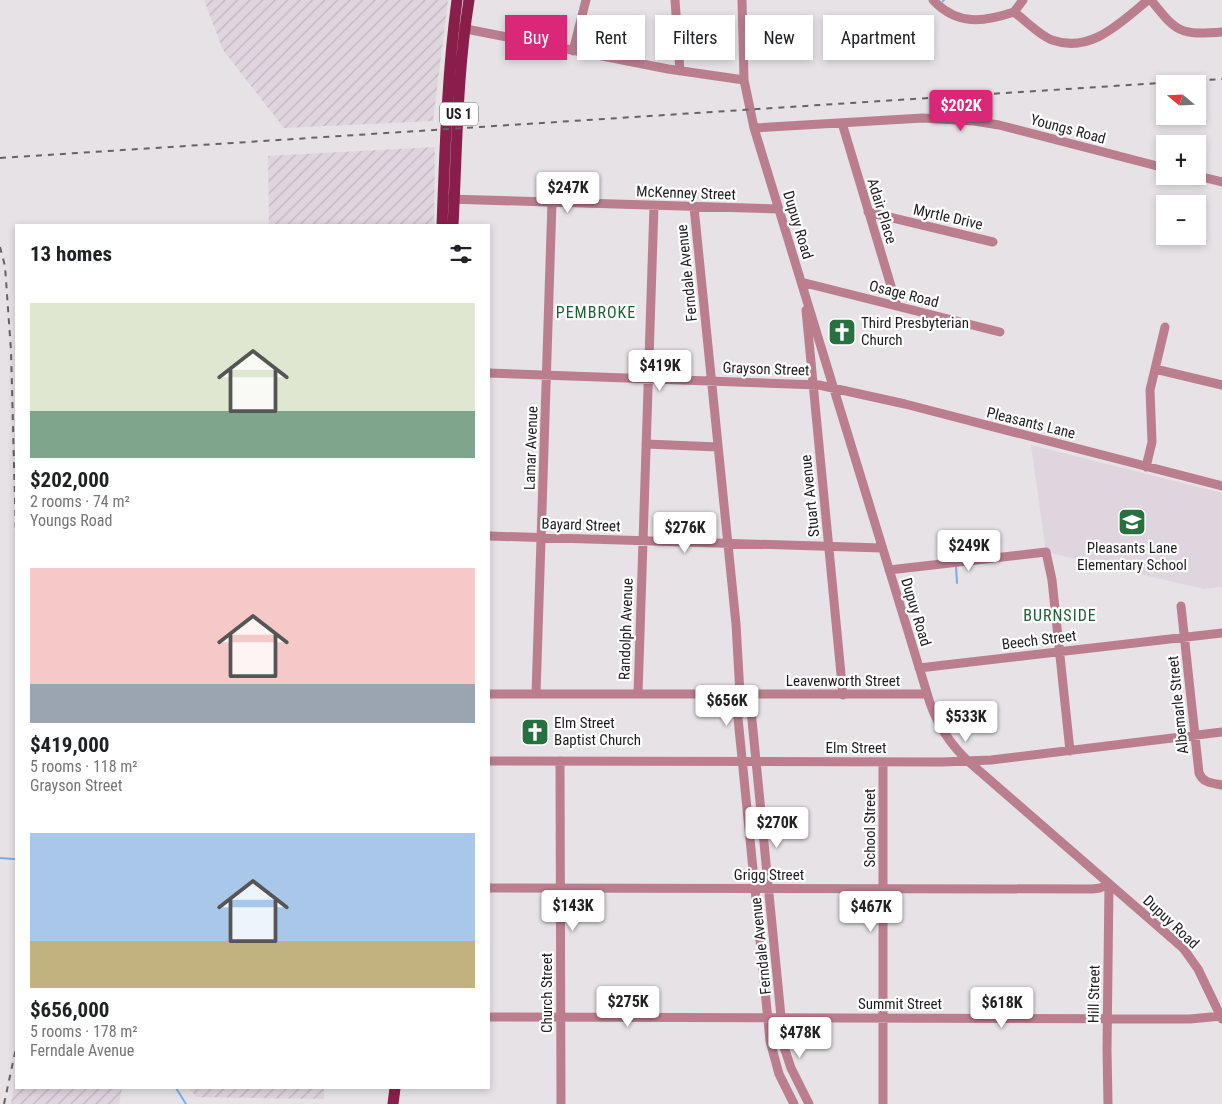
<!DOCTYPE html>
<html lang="en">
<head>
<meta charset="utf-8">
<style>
  body { margin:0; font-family:"Roboto Condensed",sans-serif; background:#f6f6f6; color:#202124; height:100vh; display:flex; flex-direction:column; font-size:19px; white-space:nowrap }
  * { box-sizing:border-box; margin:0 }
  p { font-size:16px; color:#757577 }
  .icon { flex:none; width:28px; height:28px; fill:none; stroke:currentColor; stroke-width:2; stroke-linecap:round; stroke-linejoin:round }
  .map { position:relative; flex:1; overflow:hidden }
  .details { position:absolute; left:15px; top:224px; width:475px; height:865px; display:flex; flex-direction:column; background:#fff; border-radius:0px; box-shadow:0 2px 8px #0003 }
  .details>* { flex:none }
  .top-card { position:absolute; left:505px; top:15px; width:475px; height:45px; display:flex; gap:10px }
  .needle { width:32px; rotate:289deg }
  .buttons { position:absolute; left:1156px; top:75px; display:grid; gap:10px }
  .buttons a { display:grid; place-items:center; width:50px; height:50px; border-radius:0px; background:#fff; box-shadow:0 2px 8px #0003; font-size:25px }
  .price { position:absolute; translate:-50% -42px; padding:0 11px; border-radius:5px; background:#fff; color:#222; font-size:16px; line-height:32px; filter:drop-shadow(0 1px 2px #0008) }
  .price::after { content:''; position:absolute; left:50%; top:30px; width:15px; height:11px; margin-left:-8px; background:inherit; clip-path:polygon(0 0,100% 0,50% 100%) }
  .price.current { background:#db2777; color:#fff }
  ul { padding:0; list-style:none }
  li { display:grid; align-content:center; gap:10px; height:265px; padding:0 15px }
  li span { display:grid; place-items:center; height:155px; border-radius:0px; color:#555 }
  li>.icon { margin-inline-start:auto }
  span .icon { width:90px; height:90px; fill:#fffc; stroke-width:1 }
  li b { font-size:21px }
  h2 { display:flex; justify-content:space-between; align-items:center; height:60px; padding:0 15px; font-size:21px }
  .tag { padding:0 18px; border-radius:0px; background:#fff; box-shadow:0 2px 8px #0003; font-size:18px; line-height:45px }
  .tag.current { background:#db2777; color:#fff }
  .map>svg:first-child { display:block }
</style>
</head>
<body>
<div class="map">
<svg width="1222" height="1104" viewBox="0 0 1222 1104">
  <defs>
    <pattern id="industrial-furrows" width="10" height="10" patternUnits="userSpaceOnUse" patternTransform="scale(1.25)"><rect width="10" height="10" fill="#dfd5df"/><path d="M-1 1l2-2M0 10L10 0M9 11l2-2" fill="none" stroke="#bfb6bf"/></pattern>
  </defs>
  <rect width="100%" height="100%" fill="#e6e2e6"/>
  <path fill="#dfd5df" d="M1031,445L1222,493V587L1204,589L1046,552Z"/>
  <path fill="url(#industrial-furrows)" d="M204,0H448L433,121L284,128L223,50Z
    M435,147L434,225H269L268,156Z
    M16,1078V1088H122L119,1104H11Z
    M188,1088H324V1099L197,1097Z"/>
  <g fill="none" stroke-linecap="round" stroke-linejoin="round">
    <path stroke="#79abef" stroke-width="2" d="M943,1L944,0
      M956,553V557
      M956,567L957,583
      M0,858L14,859
      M176,1088L186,1104"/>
    <path stroke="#ba7e8f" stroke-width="9" d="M675,0L680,71
      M742,0L744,80L754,128L930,703C938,726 950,744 968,761L1183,948L1198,969L1222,1019
      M933,0C957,26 984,22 1014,12
      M1151,0C1177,33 1180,35 1222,32
      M1014,12C1025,20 1040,36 1052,40C1091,54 1121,22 1148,0
      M1014,12L1023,0
      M461,28L668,69L744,80
      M573,51L586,0
      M842,123L897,306
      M754,128L923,118L974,121L999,125L1165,168
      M1198,176L1222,182
      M448,199L779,209
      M694,207L736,624L740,694L738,718L770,1041L779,1074L794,1104
      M868,212L993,242
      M801,282L1000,332
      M806,310L843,695
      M1155,369L1222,385
      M489,373L819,385L905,404L1222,486
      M646,444L718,447
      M1146,467L1152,442L1150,390L1165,327
      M489,536L882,548
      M889,570L1046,552L1052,580L1070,751
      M1181,606L1199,773C1203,783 1212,783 1222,785
      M919,668L1222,633
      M489,694H927
      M536,694L552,202
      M638,694L654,206
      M740,694L748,702L751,710L784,1047L791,1068L809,1104
      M489,761L942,762L991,760L1222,732
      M560,761L561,1104
      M489,888L1092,889L1100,888L1109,884L1107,1049L1108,1104
      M489,1017L1190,1019L1222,1016
      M883,1104V762"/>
    <path stroke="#8a1e4a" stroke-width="11" d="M442,225C445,150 447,75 457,0
      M453,225C457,150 457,74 469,0
      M393,1104L395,1088"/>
    <path stroke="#666366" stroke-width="2" stroke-dasharray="6 6" stroke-linecap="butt" d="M0,158L1222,79
      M0,247L5,266L11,351L16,538
      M4,1104L16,1048"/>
  </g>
  <defs>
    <symbol id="church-square" viewBox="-11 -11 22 22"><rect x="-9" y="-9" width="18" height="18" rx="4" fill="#26713f" stroke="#fff"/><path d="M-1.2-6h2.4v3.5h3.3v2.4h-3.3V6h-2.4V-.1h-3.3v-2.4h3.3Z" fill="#fff"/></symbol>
    <symbol id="school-square" viewBox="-11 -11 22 22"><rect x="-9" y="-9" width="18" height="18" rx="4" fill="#26713f" stroke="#fff"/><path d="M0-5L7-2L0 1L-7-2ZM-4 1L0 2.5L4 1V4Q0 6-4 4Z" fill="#fff"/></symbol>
  </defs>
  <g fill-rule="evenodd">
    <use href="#church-square" x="826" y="316" width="32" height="32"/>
    <use href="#school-square" x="1116" y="506" width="32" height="32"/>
    <use href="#church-square" x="519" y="716" width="32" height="32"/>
  </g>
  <g text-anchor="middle" stroke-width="4.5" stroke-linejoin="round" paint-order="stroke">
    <rect fill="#fff" stroke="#626162" stroke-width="1" x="440" y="102.5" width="38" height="23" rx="4"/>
    <g font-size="14" font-weight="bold" fill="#1f1d1f">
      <text x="459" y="119">US 1</text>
    </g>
    <g font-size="15" fill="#1f1d1f" stroke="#fff">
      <text transform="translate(1068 129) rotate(15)" y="5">Youngs Road</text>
      <text transform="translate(686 193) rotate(2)" y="5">McKenney Street</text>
      <text transform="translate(882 211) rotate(73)" y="5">Adair Place</text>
      <text transform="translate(948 217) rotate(13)" y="5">Myrtle Drive</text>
      <text transform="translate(798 225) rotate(73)" y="5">Dupuy Road</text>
      <text transform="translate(687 273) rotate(-96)" y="5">Ferndale Avenue</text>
      <text transform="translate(904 294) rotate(14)" y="5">Osage Road</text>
      <text transform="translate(766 369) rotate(2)" y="5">Grayson Street</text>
      <text transform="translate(1031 423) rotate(14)" y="5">Pleasants Lane</text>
      <text transform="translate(531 448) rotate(-88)" y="5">Lamar Avenue</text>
      <text transform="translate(810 496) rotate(-96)" y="5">Stuart Avenue</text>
      <text transform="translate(581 525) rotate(2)" y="5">Bayard Street</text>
      <text transform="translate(916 612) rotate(73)" y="5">Dupuy Road</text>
      <text transform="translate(626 629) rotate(-88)" y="5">Randolph Avenue</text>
      <text transform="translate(1039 640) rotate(-7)" y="5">Beech Street</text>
      <text x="843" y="686">Leavenworth Street</text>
      <text transform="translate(1178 705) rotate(-96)" y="5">Albemarle Street</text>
      <text x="856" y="753">Elm Street</text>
      <text transform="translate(870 828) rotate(-90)" y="5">School Street</text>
      <text x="769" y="880">Grigg Street</text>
      <text transform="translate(1171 922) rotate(43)" y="5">Dupuy Road</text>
      <text transform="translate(761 946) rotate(-96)" y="5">Ferndale Avenue</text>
      <text transform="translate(547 993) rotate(-90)" y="5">Church Street</text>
      <text transform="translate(1094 994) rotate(-89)" y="5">Hill Street</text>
      <text x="900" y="1009">Summit Street</text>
    </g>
    <g font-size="15" fill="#1f1d1f" stroke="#fff" text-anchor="start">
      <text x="861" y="328">Third Presbyterian<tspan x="861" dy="17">Church</tspan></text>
      <text x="1132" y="553" text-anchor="middle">Pleasants Lane<tspan x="1132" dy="17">Elementary School</tspan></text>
      <text x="554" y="728">Elm Street<tspan x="554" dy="17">Baptist Church</tspan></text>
    </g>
    <g font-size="16" letter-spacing="1" fill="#1b6134" stroke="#fff">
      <text x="596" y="318">PEMBROKE</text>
      <text x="1060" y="621">BURNSIDE</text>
    </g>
  </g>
</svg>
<div class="buttons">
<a><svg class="needle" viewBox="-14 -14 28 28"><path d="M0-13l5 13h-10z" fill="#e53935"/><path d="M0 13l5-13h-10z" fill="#757577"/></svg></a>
<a>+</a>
<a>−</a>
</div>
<b class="price current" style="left:961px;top:132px">$202K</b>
<b class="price" style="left:568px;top:214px">$247K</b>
<b class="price" style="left:660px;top:392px">$419K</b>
<b class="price" style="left:685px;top:554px">$276K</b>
<b class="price" style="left:969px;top:572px">$249K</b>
<b class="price" style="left:727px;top:727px">$656K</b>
<b class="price" style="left:966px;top:743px">$533K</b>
<b class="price" style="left:777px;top:849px">$270K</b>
<b class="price" style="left:573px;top:932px">$143K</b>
<b class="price" style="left:871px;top:933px">$467K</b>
<b class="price" style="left:628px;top:1028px">$275K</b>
<b class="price" style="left:1002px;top:1029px">$618K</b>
<b class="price" style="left:800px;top:1059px">$478K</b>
<div class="top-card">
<a class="tag current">Buy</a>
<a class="tag">Rent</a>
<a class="tag">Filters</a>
<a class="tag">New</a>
<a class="tag">Apartment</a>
</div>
<section class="details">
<h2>13 homes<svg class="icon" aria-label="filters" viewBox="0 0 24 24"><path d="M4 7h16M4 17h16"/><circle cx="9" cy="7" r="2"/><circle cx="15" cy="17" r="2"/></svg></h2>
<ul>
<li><span style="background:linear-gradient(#dfe7d0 70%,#7fa58c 0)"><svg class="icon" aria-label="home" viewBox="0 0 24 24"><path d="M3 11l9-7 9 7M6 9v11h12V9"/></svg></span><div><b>$202,000</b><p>2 rooms · 74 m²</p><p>Youngs Road</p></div></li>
<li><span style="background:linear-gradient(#f6c9c9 75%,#9aa5b1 0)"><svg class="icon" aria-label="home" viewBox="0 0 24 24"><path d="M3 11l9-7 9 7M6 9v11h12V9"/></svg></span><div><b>$419,000</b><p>5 rooms · 118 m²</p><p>Grayson Street</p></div></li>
<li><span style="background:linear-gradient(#a9c7e8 70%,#c2b280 0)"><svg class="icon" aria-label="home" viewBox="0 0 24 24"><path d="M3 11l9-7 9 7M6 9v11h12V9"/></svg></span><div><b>$656,000</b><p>5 rooms · 178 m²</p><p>Ferndale Avenue</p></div></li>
</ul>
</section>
</div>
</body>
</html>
